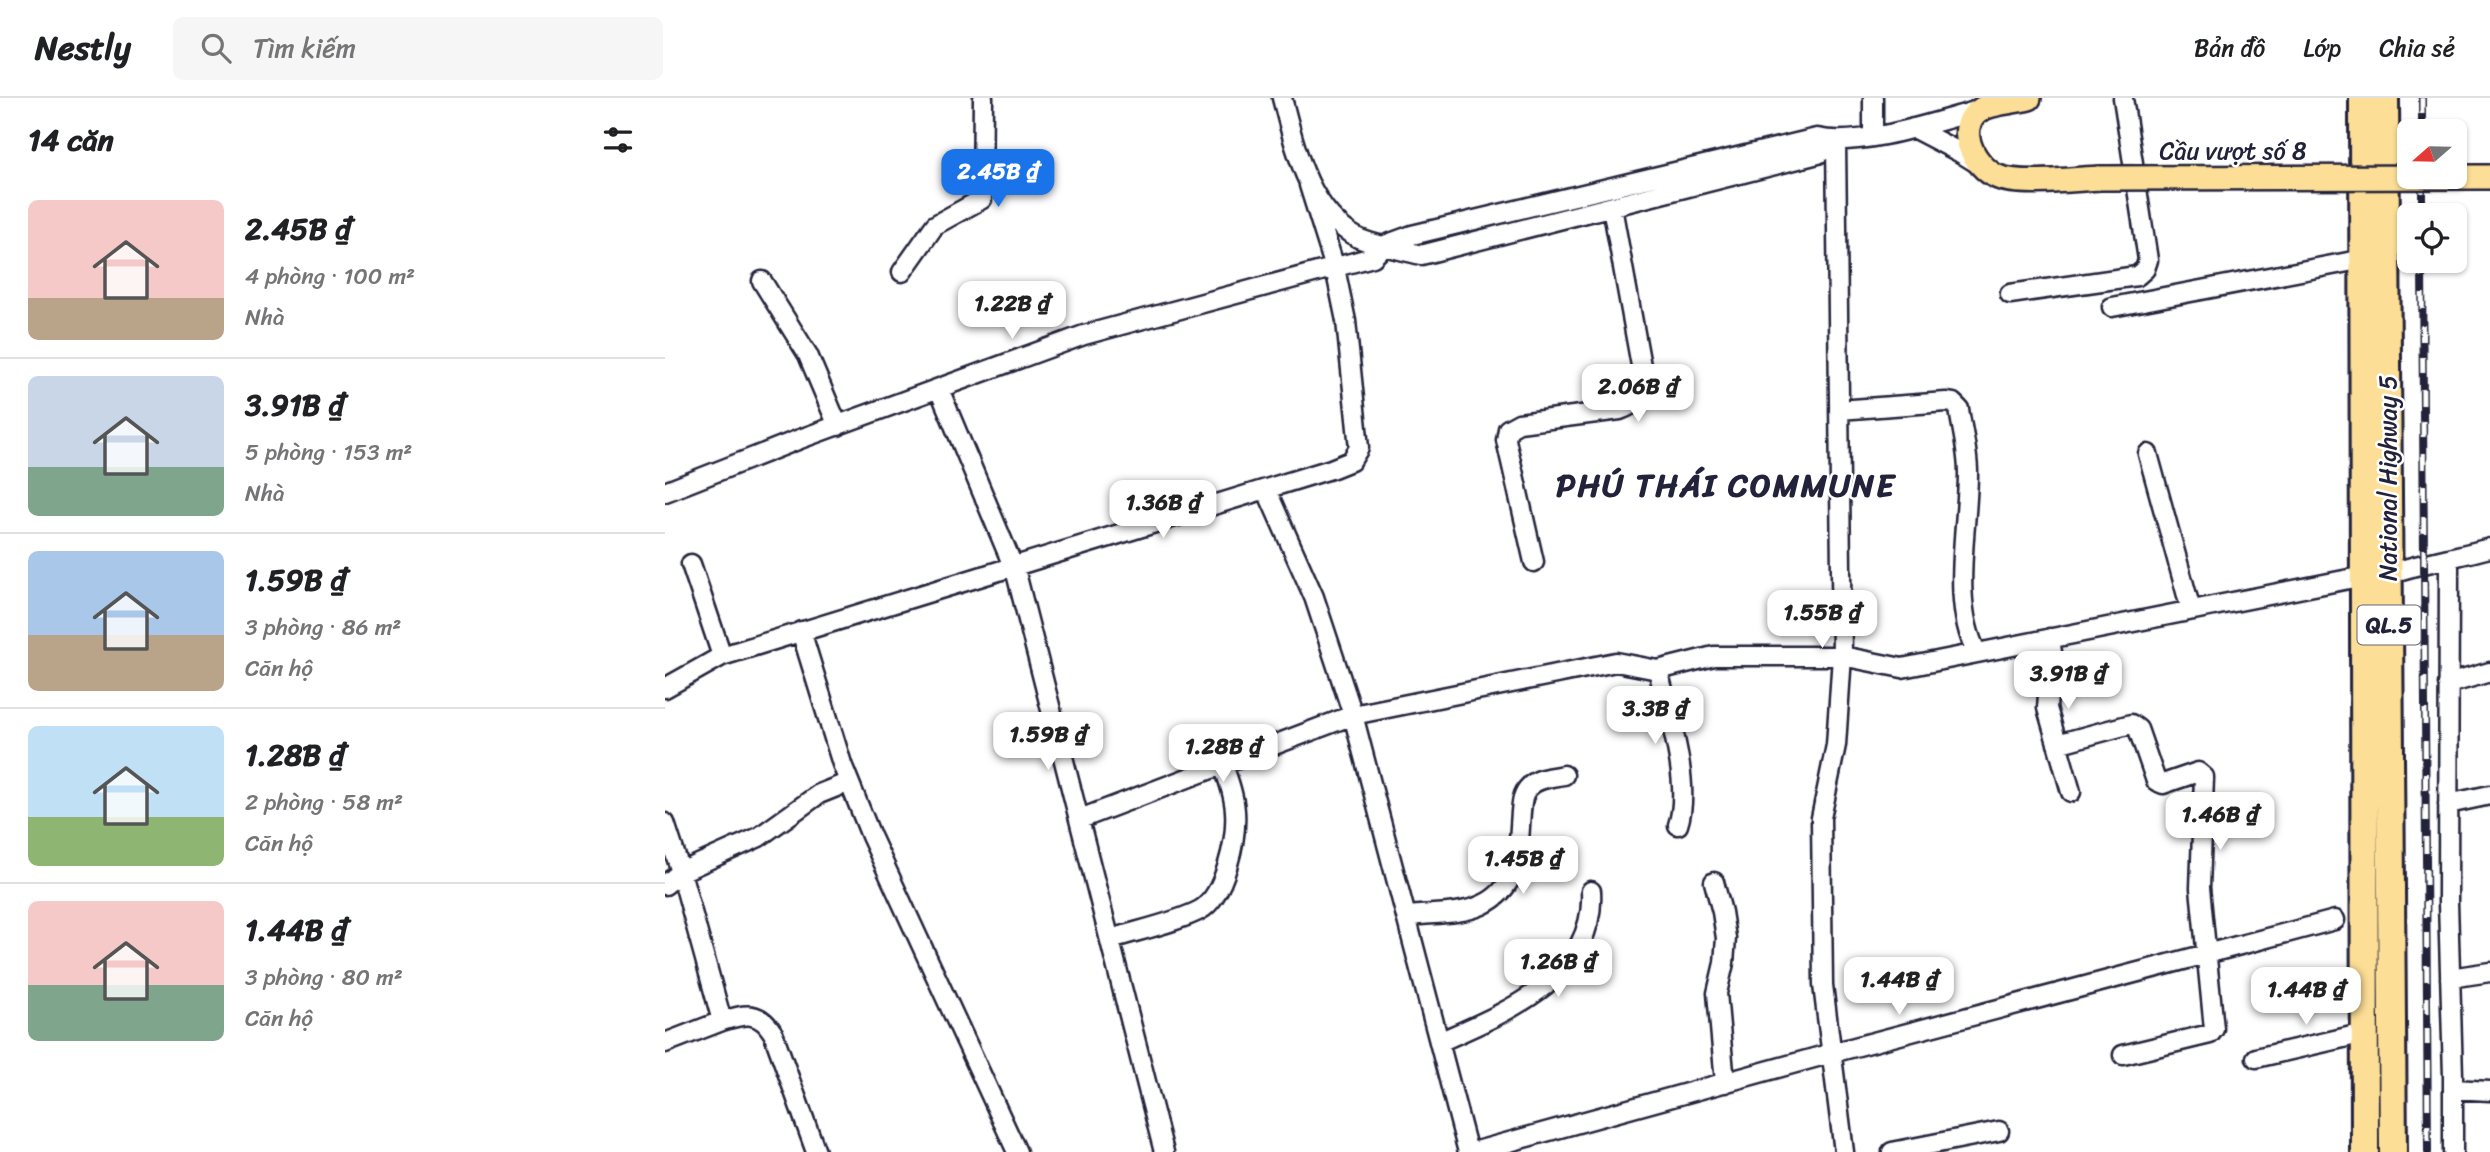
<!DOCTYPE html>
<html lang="vi">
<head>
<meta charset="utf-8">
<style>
  body { margin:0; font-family:Sriracha,sans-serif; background:#f6f6f6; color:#202124; height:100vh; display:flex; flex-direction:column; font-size:26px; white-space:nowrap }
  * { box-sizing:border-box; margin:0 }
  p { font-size:23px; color:#757577 }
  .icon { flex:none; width:38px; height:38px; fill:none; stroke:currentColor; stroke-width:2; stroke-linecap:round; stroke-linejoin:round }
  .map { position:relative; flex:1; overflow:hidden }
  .details { display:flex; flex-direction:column; background:#fff; width:665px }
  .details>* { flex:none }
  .needle { width:46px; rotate:250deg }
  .controls { position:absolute; left:1732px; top:21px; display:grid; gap:14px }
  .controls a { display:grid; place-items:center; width:70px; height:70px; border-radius:10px; background:#fff; box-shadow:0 2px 5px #0004; font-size:35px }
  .price { position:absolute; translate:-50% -60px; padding:0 16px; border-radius:14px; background:#fff; color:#222; font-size:23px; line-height:46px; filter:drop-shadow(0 2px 4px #0008) }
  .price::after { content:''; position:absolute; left:50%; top:42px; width:21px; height:16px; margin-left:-10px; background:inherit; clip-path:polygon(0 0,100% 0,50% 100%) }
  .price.on { background:#1a73e8; color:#fff }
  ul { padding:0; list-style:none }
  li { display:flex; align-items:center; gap:21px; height:175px; padding:0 28px }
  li+li { border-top:2px solid #e0e0e0 }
  li span { display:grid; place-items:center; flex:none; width:196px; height:140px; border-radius:10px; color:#555 }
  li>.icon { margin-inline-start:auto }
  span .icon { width:84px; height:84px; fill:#fffc; stroke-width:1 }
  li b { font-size:30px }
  h2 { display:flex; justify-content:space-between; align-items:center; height:84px; padding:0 28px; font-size:30px }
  header { display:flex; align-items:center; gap:42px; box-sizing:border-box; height:98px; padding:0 35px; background:#fff; border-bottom:2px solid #e0e0e0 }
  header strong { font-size:33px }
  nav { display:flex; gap:38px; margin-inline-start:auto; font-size:24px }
  .search { width:490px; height:63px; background:#f6f6f6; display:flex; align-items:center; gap:18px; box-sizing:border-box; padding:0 24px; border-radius:10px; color:#757577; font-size:26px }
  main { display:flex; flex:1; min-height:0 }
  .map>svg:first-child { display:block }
</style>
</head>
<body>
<header>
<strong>Nestly</strong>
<div class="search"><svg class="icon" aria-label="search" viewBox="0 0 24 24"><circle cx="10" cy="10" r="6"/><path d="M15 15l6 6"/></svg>Tìm kiếm</div>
<nav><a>Bản đồ</a><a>Lớp</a><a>Chia sẻ</a></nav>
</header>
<main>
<section class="details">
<h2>14 căn<svg class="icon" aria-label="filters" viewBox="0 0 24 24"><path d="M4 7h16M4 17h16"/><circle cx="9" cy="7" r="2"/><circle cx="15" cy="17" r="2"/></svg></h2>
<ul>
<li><span style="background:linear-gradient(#f6c9c9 70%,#b9a48a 0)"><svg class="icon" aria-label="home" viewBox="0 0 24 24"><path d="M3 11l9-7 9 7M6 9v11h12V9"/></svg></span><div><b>2.45B ₫</b><p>4 phòng · 100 m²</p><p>Nhà</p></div></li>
<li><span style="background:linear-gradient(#c9d6e8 65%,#7fa58c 0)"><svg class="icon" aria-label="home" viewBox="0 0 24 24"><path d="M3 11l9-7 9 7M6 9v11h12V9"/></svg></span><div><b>3.91B ₫</b><p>5 phòng · 153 m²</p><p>Nhà</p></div></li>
<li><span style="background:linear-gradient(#a9c7e8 60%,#b9a48a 0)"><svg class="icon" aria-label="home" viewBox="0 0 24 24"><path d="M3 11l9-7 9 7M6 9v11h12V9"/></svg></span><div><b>1.59B ₫</b><p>3 phòng · 86 m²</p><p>Căn hộ</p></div></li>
<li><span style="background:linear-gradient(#bfe0f5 65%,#8fb573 0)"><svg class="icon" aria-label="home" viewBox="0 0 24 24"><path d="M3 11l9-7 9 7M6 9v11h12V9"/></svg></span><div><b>1.28B ₫</b><p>2 phòng · 58 m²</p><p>Căn hộ</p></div></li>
<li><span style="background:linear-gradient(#f6c9c9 60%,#7fa58c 0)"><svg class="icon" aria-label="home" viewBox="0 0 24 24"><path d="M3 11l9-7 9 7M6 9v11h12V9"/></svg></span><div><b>1.44B ₫</b><p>3 phòng · 80 m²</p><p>Căn hộ</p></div></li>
</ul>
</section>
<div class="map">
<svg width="1825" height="1054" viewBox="0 0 1825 1054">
  <rect width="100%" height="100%" fill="#fff"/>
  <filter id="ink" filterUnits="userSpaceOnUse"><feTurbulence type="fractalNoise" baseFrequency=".0143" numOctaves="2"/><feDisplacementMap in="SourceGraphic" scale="14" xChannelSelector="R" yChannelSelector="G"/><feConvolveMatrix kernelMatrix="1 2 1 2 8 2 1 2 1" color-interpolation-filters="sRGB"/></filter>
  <g filter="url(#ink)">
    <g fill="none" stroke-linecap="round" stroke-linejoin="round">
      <defs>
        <path id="minor" d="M617,0C630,49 643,113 693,140C705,146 740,153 756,157L1153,56L1171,44
          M1248,30L1294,54L1315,67
          M1208,37V0
          M1171,44L1177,558L1171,647L1156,720L1158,887L1179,1054
          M237,174L270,127L317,101L318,0
          M97,183L143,257L173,328
          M1345,196L1472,178L1480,171L1483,162L1458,0
          M1447,209L1699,161
          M274,291L351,475L499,1054
          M1174,312L1281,304L1288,305L1294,311C1297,332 1303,353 1303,375C1303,431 1285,504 1312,555
          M1483,356L1526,512
          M601,391L649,499L688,617L803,1054
          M0,394L135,341L419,237L708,159L720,147L747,137L1152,40C1196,50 1273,23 1317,11
          M1784,461L1783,804L1788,978V1054
          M869,464L841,342L843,331L854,325L955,312C970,307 976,299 979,284L947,109
          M26,466L57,558
          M1723,476C1757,465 1791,459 1825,450
          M136,533L177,666L206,738L352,1054
          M1385,540L1390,576L1383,597L1382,610L1406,694
          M993,572C1003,614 1027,686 1013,727
          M1783,586L1825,574
          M0,590L57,558L666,371L686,363L694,350L681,223L670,170L644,87
          M1392,646L1466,626L1473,631L1491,683L1498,686L1533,674L1539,679L1535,790L1549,931L1545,936L1458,957
          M1783,706L1825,697
          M415,721L688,617L951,564L993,572L1049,558H1177L1237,570L1699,478
          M0,725L16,774L57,923C80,916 94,912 108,935L151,1054
          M1049,784L1057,814L1061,840L1059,865L1052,895L1060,985
          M0,787L16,774L94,739L154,696L184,684
          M743,818C766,815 795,817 817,807C856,789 853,751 856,714C857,705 857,696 864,689C872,680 887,679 899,677
          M446,841C471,833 513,824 535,812C560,798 572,740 570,713C569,696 563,680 557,665
          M1785,880L1825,874
          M774,944C840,915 931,879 926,793
          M0,945L57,923
          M1591,960L1700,935
          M1788,991L1825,993
          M808,1054L1167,955L1670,822
          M1227,1054L1334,1033"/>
        <path id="major" d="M1364,0C1353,3 1326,5 1317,11C1287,28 1309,69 1333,79C1355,88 1410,81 1435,80"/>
        <path id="highway" d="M1698,0L1700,1054
          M1720,0L1728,1054"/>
      </defs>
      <use href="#minor" stroke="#22223b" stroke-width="23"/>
      <use href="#major" stroke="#22223b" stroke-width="28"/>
      <use href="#highway" stroke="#22223b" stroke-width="32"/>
      <use href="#minor" stroke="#fff" stroke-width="18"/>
      <use href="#major" stroke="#fdde96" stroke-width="23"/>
      <use href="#highway" stroke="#fdde96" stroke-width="26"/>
      <defs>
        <path id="rail" d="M1757,0V33
          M1757,79V117
          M1757,163L1763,1054"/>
      </defs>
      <use href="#rail" stroke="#22223b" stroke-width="8"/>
      <use href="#rail" stroke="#fff" stroke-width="5" stroke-dasharray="16" stroke-linecap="butt"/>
      <defs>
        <path id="major-bridge" d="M1435,80L1825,79"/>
      </defs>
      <use href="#major-bridge" stroke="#22223b" stroke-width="28" stroke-linecap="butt"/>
      <use href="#major-bridge" stroke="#fdde96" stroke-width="23"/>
    </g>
  </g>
  <g text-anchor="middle" stroke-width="5" stroke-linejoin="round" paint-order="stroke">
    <rect fill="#fff" stroke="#646476" stroke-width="2" x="1692.5" y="507.5" width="63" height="39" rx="5"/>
    <g font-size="23" font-weight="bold" fill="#22223b">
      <text x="1724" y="535">QL.5</text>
    </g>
    <g font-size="24" fill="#22223b" stroke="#fff">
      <text x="1568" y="61">Cầu vượt số 8</text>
      <text transform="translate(1723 380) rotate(-90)" y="8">National Highway 5</text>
    </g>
    <g font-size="32" font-weight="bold" letter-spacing="2" fill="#22223b" stroke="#fff">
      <text x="1061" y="398">PHÚ THÁI COMMUNE</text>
    </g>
  </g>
</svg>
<div class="controls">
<a><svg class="needle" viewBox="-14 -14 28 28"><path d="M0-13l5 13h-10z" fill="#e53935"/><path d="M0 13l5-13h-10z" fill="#757577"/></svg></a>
<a><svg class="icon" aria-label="locate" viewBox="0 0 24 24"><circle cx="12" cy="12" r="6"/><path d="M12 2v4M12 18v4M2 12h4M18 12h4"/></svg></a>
</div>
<b class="price on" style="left:333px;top:111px">2.45B ₫</b>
<b class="price" style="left:347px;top:243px">1.22B ₫</b>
<b class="price" style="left:973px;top:326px">2.06B ₫</b>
<b class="price" style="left:498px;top:442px">1.36B ₫</b>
<b class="price" style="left:1157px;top:552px">1.55B ₫</b>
<b class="price" style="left:1403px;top:613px">3.91B ₫</b>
<b class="price" style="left:990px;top:648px">3.3B ₫</b>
<b class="price" style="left:383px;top:674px">1.59B ₫</b>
<b class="price" style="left:558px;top:686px">1.28B ₫</b>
<b class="price" style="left:1555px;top:754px">1.46B ₫</b>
<b class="price" style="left:858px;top:798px">1.45B ₫</b>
<b class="price" style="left:893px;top:901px">1.26B ₫</b>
<b class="price" style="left:1234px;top:919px">1.44B ₫</b>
<b class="price" style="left:1641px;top:929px">1.44B ₫</b>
</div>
</main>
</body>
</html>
